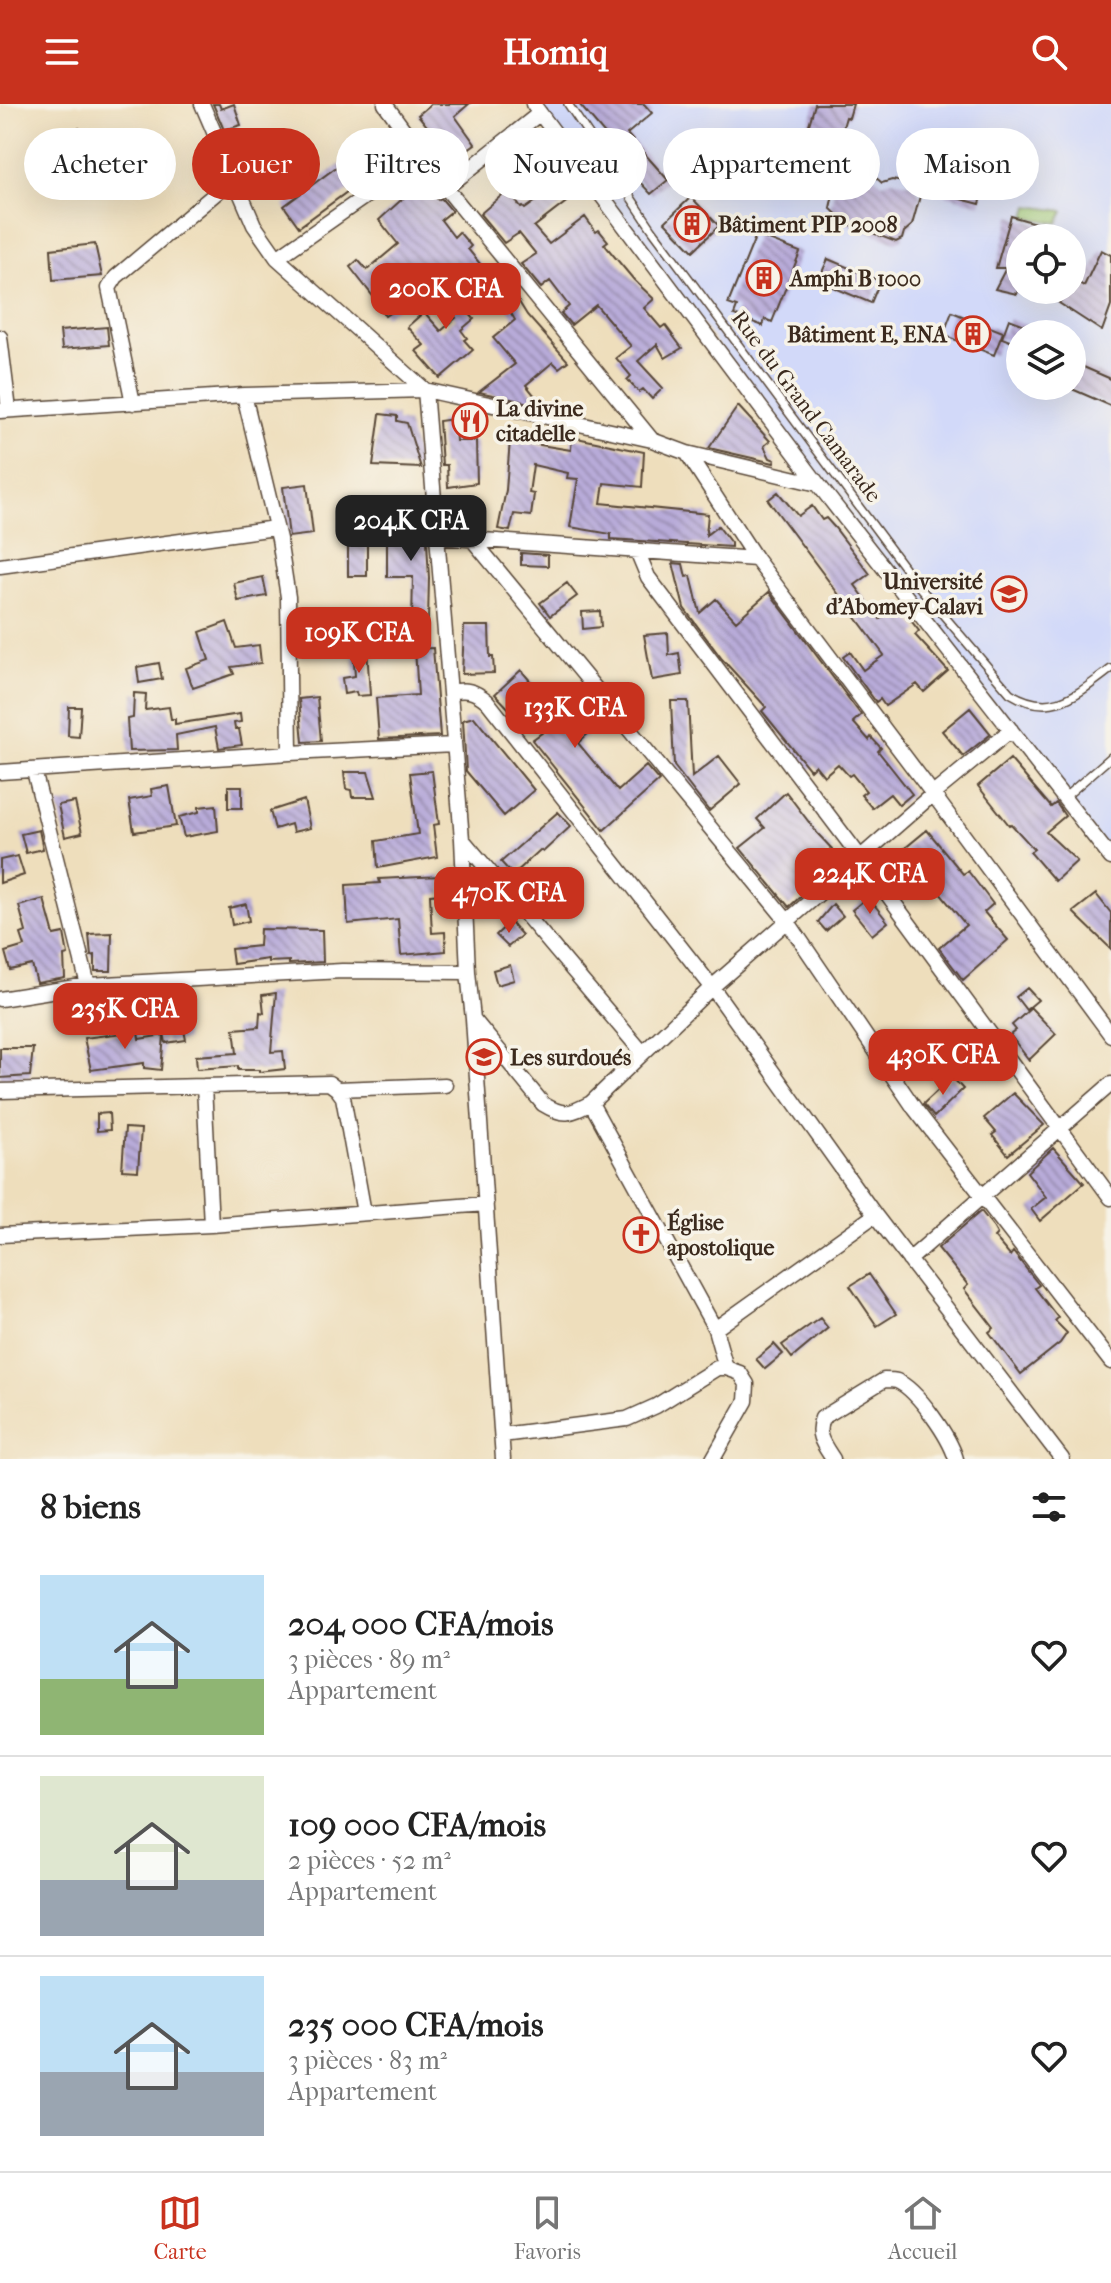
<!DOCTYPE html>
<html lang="fr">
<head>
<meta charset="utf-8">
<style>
  body { margin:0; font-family:"IM FELL French Canon",serif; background:#f2f2f2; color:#222; height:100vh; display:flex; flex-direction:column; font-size:30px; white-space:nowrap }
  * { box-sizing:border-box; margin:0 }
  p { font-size:26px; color:#767676 }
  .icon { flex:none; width:44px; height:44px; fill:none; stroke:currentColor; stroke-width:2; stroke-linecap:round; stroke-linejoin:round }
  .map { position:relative; height:1355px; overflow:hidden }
  .sheet { display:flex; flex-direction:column; background:#fff; flex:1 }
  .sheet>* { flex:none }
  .guide { position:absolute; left:24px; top:24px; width:1064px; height:72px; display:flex; gap:16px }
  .tools { position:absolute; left:1006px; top:120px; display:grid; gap:16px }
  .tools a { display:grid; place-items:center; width:80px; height:80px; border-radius:50%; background:#fff; box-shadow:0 8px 32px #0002; font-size:40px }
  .price { position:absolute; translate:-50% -68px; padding:0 18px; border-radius:16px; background:#c8321e; color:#fff; font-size:26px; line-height:52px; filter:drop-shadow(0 2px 4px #0008) }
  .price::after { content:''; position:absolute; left:50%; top:48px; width:24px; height:18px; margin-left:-12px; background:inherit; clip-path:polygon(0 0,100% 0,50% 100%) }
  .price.active { background:#222; color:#fff }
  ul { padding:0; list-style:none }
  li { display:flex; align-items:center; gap:24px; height:200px; padding:0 40px }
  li+li { border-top:2px solid #e0e0e0 }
  li span { display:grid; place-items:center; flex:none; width:224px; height:160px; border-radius:0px; color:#555 }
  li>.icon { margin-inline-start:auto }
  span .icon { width:96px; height:96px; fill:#fffc; stroke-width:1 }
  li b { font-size:34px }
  h2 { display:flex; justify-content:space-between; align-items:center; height:96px; padding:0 40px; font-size:34px }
  .pill { padding:0 28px; border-radius:36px; background:#fff; box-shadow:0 8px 32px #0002; font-size:28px; line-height:72px }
  .pill.active { background:#c8321e; color:#fff }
  header { display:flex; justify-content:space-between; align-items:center; height:104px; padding:0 40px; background:#c8321e; color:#fff; font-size:36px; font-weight:700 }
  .tabs { display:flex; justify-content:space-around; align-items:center; height:112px; border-top:2px solid #e0e0e0; background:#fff; font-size:22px; color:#767676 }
  .tabs a { display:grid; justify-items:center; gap:4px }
  .tabs .active { color:#c8321e }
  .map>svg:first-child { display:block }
</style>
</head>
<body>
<header><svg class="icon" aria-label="menu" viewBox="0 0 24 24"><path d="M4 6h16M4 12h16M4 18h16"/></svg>Homiq<svg class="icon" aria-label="search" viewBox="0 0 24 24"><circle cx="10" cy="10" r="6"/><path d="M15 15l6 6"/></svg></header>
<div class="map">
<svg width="1111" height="1355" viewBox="0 0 1111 1355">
  <defs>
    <pattern id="building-back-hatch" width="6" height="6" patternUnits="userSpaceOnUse" patternTransform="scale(2)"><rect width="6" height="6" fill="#b8abd9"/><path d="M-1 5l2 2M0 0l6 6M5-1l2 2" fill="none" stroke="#978baf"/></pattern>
  </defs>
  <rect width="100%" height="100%" fill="#f7f3e8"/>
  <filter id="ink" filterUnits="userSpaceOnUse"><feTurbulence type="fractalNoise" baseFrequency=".0125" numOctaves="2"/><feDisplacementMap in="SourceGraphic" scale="16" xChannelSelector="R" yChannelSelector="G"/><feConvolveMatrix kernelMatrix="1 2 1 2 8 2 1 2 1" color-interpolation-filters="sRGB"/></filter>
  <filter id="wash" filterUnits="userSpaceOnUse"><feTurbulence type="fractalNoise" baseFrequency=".006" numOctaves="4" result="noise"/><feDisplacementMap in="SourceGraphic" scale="32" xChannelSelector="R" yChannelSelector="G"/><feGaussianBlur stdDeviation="1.8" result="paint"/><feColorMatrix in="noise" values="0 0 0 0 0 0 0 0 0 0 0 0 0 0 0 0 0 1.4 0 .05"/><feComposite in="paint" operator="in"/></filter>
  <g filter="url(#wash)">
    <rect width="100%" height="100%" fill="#eedebc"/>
    <path fill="#d2d9f9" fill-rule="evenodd" d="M537,0H1111V750L806,358ZM1020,134H1072V186H1020ZM1020,230H1072V282H1020Z"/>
    <path fill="#9fcb78" stroke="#6d7a4b" stroke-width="2" d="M1029,102L1064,107L1058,119L1026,113Z"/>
    <g id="blocks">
      <path fill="url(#building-back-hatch)" d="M213,0H219L221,5L234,0L241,21L224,26Z
        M431,0H469L455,12L475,40L443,63L430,44L439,37L418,11Z
        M579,0H644L652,9L627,30L668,76L651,90L635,73L639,70Z
        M815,0H853L849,14L846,13L833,57L801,48Z
        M79,24L84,29L86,27L96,40L93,44L99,51L86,57L71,31Z
        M957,33L996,42L980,100L945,91Z
        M259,35L275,54L271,58L282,80L256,93L251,84L266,76L243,48Z
        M354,50L370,71L299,123L284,102Z
        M856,63L873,71L882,79L892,76L909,79L917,85L920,92L912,121L904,128L902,135L896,138L846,119L830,104L838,68Z
        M564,77L574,92L534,123L549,140L585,113L596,128L599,126L608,137L604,140L634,176L654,195L644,204L661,224L665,221L682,244L665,254L657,240L638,257L663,284L652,295L643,285L639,288L627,276L631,272L616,254L631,242L596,201L571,221L561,209L569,202L550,177L541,184L521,160L536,150L519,129L504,139L480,110L508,86L521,104L523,103L525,105Z
        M421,78L438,96L441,94L452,107L441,116L454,133L459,128L471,142L468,145L481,161L465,175L456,163L385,212L374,196L375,195L350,163L358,156L367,166L398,140L379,116Z
        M691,93L719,122L693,147L665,118Z
        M1011,112L1049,123L1043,134H1020V180L1017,190L995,185L1006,164H996Z
        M756,131L800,148L772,218L765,215L763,222L734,211L737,203L728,200Z
        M95,140L102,172L53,176L51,145Z
        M1101,146L1111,151V202L1102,227L1059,199L1067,186H1072V175L1084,182Z
        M828,155L880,177L871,199L818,177Z
        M461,173L477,191L464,203L474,215L461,226L467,234L464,236L473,246L440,274L416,247L424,241L407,223L424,208L441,227L456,214L439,194Z
        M516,193L527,211L568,257L559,264L553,258L526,281L543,302L479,288L515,260L493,234L515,216L505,199Z
        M952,208L1003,228L994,251L943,231Z
        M1009,215L1046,229V230H1020V241L1002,234Z
        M107,223L109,241L62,245L60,227Z
        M1072,258L1111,275V302L1072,285Z
        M738,302L770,337L764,342L770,354L775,356L774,359L709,344Z
        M380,310L397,312V317L407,319L421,364L373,362Z
        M454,315L456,337H476L477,379L448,383L447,361H442L439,317Z
        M572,333L644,348L642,383L604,379L601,399L708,410L706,431L718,422L731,439V443L611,435V430L570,423L578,375L567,374L568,369L533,361L529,389L534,390L531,412L514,410L510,427L498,425L506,386L510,336L571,346Z
        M307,380L313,430L289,433L283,383Z
        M778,388L798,412L812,402L822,416L826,414L835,424L870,470L855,481L880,515L898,500L919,527L915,531L948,567L924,588L917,580L885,602L880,595L876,598L843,553L850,548L863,566L884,551L768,396Z
        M408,420H426L429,474L428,518H412L413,473H387V422Z
        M367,422V472H348V423Z
        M521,449L548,451V462L521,461Z
        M673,459L683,460L686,473L691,472L700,509L716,495L736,517L769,488L861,611L853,618L869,636L871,633L881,644L878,647L912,690L899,701L890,690L872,704L861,691L866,687L852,670L849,672L838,660L824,672L815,661L810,666L762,607L766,603L722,555L684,504Z
        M263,473L267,492L238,497L234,479Z
        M567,479L577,492L550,512L540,499Z
        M600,507L601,523L583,525L582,508Z
        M227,518L236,544L259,541L261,559L231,563L234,570L193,584L186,564L209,556L200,528Z
        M464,522H489L490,553H493L494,569L462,570Z
        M668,529L669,551L679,549L682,571L652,576L644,531Z
        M367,544L370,591L357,592L356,588L344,590L342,574L355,572L353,545Z
        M433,544L440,632L379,635L376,594L418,591L415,545Z
        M159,559L162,575L139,579L137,563Z
        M521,566L560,613L584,590L606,613L578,639L618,687L646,662L659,677L604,726L532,636L543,628L519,603L513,609L495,590Z
        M134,589L146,590L145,606L169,603L171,615H175V620L240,610L241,618L234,619L235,625H239L242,641L219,644L215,623L176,631L177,646L129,647L127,615L133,614Z
        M317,593L321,637L303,638L299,595Z
        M671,597H688L692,673L719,652L741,680L709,707L674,662Z
        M69,603H81L79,633L68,632Z
        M970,604L991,630L963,652L942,627Z
        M474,613L534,686L504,712L466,667L463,616Z
        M1010,655L1051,703L1056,699L1065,712L1046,728L1077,757L1055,777L1030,748L1034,745L1011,720L1009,721L978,682Z
        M432,667L439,720L433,721L437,753L378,764L376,737L418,730L410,669Z
        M344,668H368L376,693H352L351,686L346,685Z
        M169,682L176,722L134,728L129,696L152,692L151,685Z
        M228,682H242V704H228Z
        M786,688L818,730L833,746L802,770L813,781L789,803L740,744L765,724L757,715Z
        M304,696L310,724L293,728L291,720L275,725L270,707Z
        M75,698L82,729L65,733L58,701Z
        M216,701L218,727L184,733L179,713L199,708V703Z
        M558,708L571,722L543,748L540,746L513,771L501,758Z
        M39,726L43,745L26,749L21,730Z
        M927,726L963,770L968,767L993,800L984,808L1008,836L963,876L939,844L966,821L904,745Z
        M18,752L24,771L0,779V756Z
        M441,772L442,790L430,791L432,829L445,828L446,847L401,851L398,815L348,820L346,781L380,779L379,775Z
        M1096,790L1111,809V845L1073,808Z
        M868,793L888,818L872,831L852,806Z
        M44,795L54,831L64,829L68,851L64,852L65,874L37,879L32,861L10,866L5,848L25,842L21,830L26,828L19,802Z
        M246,800L249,817L232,821L229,804Z
        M833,800L843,812L826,827L818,818Z
        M510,818L522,831L508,843L496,831Z
        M260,825L322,826L323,858L289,860V857L268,858V855L233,860L231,845L259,842Z
        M112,829L111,867H95V851L91,852L89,830Z
        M510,861L514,876L497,881L493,866Z
        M1027,884L1038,896L1026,906L1016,893Z
        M276,889L271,948L283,947L285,965L259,968V966H238V962L197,965L196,952L237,949L234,925L259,923L260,908L264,909L262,891Z
        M1031,904L1056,930L1029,956L1010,931L1016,926L1012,921Z
        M183,921L186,936L166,939L163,924Z
        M138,927L139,935L164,931L161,966L144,964V959L91,966L84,934Z
        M0,944H33L30,972L0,974Z
        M952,973L963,985L934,1013L923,1000Z
        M1013,989L1044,1021L1008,1051L992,1031L996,1028L984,1014Z
        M109,1009L110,1026L97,1027V1010Z
        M125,1024L141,1025L138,1067L122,1066Z
        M1053,1044L1084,1079L1040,1117L1031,1105L1046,1093L1027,1068Z
        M981,1107L992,1121L997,1130L994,1133L1010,1152L1013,1148L1039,1181L1035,1184L1058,1214L1055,1217L1067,1229L1060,1239L1021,1270L989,1228L994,1224L964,1185L968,1181L938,1144Z
        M869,1170L896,1210L877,1222L850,1182Z
        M820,1214L828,1224L792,1254L782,1241Z
        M774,1240L783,1250L765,1265L756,1255Z"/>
    </g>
  </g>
  <g filter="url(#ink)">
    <use href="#blocks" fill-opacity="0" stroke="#564536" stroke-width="2"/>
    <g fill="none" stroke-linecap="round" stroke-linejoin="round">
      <defs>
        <path id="lane" d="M568,0L652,125L915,478L1010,589C1052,615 1077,590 1111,565
          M1065,693L1111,653"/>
        <path id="street" d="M202,0L254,121L277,154L425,286L462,735L468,868L473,915L503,1355
          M385,0L446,84L652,336
          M533,0L818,380L1111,754
          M446,84L540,9
          M277,154L423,52
          M0,233L9,306
          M244,291L279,435L288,493L290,649
          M133,299L109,184L116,173L234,74
          M0,307L244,291L425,286L652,336L687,349L818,380
          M687,349L756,455L933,690L1111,931
          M439,433L756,455
          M472,435L788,818L915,1005L1111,1258
          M638,449L648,473L860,753L1111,1094
          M0,462L275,424
          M450,588C466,585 474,586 487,597L712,883L875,1111L1062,1355
          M34,667L88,881
          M0,668L290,649L454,641
          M462,735L642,948
          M0,895L88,881L342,867L468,868
          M474,916L543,1000C564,1013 570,1010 591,999L712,883L933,690L1011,626
          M204,982L211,1121
          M337,985L343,993L364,1109
          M0,987L329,979L337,985L445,981
          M591,999L715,1225L875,1111
          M0,1131L211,1121L486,1100
          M909,1156L1111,980
          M715,1225L726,1264
          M502,1331L627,1315L656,1302L717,1264H726L740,1269L747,1280L746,1297L713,1355
          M833,1355C824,1341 815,1331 822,1314L884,1276C886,1276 894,1276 897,1277C918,1286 950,1334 956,1355"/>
      </defs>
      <use href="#lane" stroke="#564536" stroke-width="10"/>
      <use href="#street" stroke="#564536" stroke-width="17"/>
      <use href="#lane" stroke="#fff" stroke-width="7"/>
      <use href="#street" stroke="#fff" stroke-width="14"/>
    </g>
  </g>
  <defs>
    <symbol id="building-ring" viewBox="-11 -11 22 22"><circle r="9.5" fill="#f7f3e8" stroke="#c8321e" stroke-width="1.5"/><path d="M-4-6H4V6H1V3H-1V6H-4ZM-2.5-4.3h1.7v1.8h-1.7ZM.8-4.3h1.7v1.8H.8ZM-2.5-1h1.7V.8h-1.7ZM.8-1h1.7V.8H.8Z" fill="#c8321e"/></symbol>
    <symbol id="restaurant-ring" viewBox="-11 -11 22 22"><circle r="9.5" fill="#f7f3e8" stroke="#c8321e" stroke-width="1.5"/><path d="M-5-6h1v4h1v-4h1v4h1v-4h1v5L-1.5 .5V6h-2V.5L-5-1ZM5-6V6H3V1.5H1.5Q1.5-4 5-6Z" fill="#c8321e"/></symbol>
    <symbol id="university-ring" viewBox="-11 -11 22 22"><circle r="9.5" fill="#f7f3e8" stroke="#c8321e" stroke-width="1.5"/><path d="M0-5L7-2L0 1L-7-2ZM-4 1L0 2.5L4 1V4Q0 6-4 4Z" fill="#c8321e"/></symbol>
    <symbol id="school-ring" viewBox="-11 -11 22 22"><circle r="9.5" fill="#f7f3e8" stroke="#c8321e" stroke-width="1.5"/><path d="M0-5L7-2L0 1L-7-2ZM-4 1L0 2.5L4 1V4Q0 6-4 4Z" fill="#c8321e"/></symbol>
    <symbol id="church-ring" viewBox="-11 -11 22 22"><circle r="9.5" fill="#f7f3e8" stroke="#c8321e" stroke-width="1.5"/><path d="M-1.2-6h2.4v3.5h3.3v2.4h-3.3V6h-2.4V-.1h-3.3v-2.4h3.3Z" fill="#c8321e"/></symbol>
  </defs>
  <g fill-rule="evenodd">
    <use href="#building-ring" x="672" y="100" width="40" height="40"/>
    <use href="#building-ring" x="744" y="154" width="40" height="40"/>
    <use href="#building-ring" x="953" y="210" width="40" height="40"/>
    <use href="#restaurant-ring" x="450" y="297" width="40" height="40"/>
    <use href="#university-ring" x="989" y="470" width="40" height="40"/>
    <use href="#school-ring" x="464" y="933" width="40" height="40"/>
    <use href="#church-ring" x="621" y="1111" width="40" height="40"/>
  </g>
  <g text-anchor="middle" stroke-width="7" stroke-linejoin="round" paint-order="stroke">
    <g font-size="22" font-weight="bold" fill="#3b2a1e" stroke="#f7f3e8" text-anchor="start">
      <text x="718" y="128">Bâtiment PIP 2008</text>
      <text x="790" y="182">Amphi B 1000</text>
      <text x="947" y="238" text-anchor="end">Bâtiment E, ENA</text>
      <text x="496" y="312">La divine<tspan x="496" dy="25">citadelle</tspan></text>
      <text x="983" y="485" text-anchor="end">Université<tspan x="983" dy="25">d'Abomey-Calavi</tspan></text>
      <text x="510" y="961">Les surdoués</text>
      <text x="667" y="1126">Église<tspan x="667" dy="25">apostolique</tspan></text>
    </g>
    <g font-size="22" fill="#3b2a1e" stroke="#f7f3e8">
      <text transform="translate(807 302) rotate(53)" y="8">Rue du Grand Camarade</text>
    </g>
  </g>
</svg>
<div class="tools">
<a><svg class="icon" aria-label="locate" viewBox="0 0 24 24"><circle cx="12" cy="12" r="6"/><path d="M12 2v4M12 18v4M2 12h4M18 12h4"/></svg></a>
<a><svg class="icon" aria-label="layers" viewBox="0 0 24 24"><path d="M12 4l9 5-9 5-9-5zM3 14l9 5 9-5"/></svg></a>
</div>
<b class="price" style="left:446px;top:227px">200K CFA</b>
<b class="price active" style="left:411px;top:459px">204K CFA</b>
<b class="price" style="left:359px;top:571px">109K CFA</b>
<b class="price" style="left:575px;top:646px">133K CFA</b>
<b class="price" style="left:870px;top:812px">224K CFA</b>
<b class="price" style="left:509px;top:831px">470K CFA</b>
<b class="price" style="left:125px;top:947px">235K CFA</b>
<b class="price" style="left:943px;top:993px">430K CFA</b>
<div class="guide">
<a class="pill">Acheter</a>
<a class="pill active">Louer</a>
<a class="pill">Filtres</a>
<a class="pill">Nouveau</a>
<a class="pill">Appartement</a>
<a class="pill">Maison</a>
</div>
</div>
<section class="sheet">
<h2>8 biens<svg class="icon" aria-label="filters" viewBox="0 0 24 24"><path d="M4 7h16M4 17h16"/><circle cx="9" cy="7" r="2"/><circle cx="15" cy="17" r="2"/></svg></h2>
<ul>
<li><span style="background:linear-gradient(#bfe0f5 65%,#8fb573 0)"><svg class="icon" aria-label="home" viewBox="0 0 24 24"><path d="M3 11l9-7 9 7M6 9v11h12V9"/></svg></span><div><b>204 000 CFA/mois</b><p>3 pièces · 89 m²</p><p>Appartement</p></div><svg class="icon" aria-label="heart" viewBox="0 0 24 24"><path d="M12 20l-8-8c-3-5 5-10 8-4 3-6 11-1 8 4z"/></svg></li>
<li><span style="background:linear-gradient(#dfe7d0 65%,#9aa5b1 0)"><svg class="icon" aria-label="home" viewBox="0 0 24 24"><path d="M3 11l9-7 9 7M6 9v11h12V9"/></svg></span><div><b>109 000 CFA/mois</b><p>2 pièces · 52 m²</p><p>Appartement</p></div><svg class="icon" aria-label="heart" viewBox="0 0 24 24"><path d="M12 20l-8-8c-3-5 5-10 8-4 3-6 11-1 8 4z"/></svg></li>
<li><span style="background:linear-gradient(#bfe0f5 60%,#9aa5b1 0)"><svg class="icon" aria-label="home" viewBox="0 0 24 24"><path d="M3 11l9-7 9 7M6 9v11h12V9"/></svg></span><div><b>235 000 CFA/mois</b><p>3 pièces · 83 m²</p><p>Appartement</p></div><svg class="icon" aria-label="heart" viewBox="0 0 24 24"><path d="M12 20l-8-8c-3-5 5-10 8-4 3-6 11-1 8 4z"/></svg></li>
</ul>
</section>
<nav class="tabs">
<a class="active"><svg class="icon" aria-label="map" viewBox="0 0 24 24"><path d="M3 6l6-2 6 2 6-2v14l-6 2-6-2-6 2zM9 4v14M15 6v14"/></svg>Carte</a>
<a><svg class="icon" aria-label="saved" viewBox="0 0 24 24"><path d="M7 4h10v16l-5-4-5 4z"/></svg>Favoris</a>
<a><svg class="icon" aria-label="home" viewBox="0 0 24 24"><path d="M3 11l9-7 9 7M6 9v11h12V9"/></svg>Accueil</a>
</nav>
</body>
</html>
